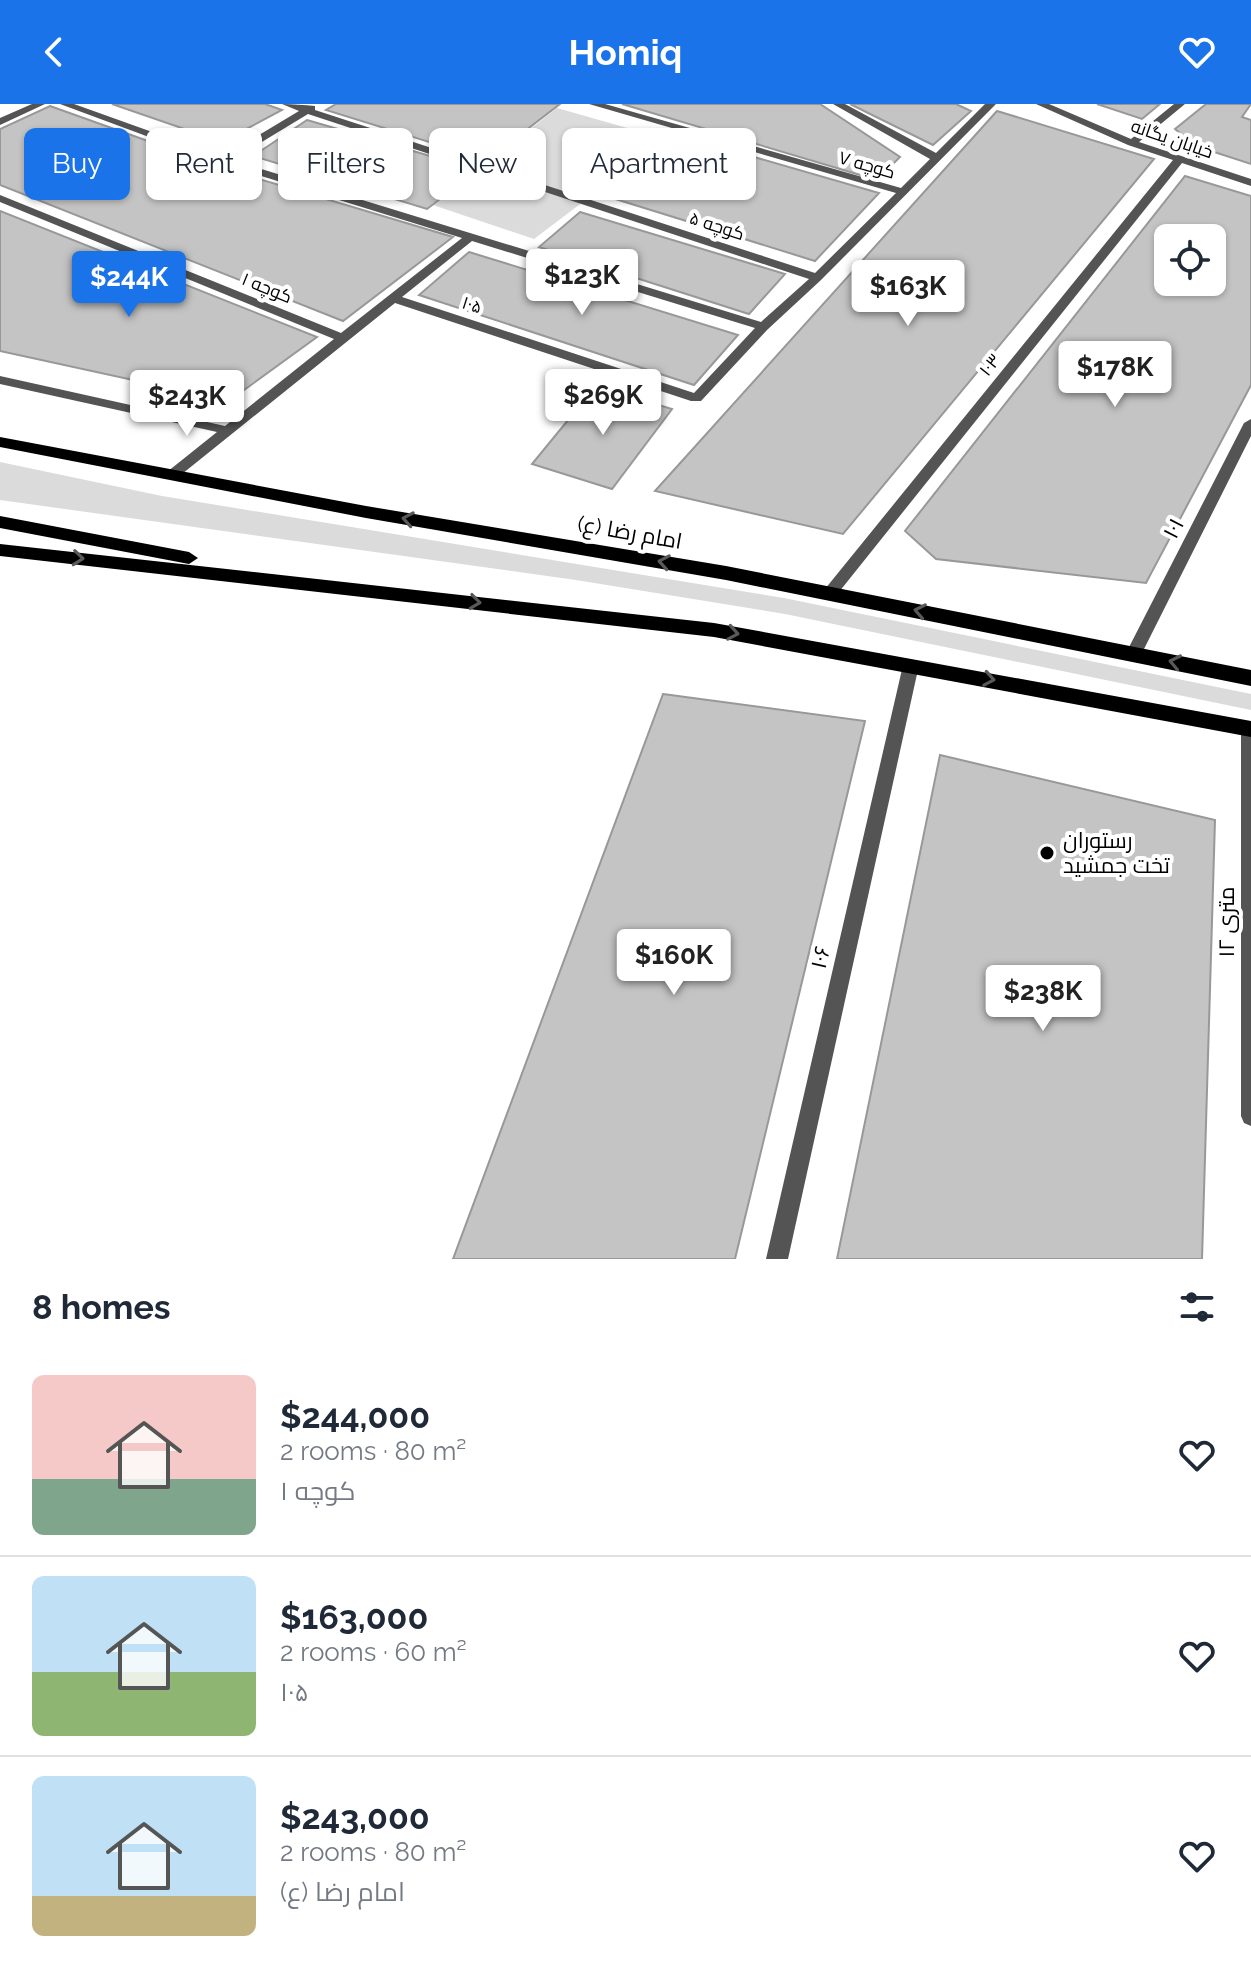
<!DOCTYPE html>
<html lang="en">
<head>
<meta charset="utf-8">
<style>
  body { margin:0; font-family:Raleway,Cairo,sans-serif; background:#f6f6f7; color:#1f2937; height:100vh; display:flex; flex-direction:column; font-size:30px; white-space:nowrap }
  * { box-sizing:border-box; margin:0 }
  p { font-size:26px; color:#747a83 }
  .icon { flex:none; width:44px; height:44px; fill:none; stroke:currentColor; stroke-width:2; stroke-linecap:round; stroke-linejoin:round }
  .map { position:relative; height:1155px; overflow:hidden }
  .side { display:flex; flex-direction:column; background:#fff; flex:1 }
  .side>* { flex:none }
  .guide { position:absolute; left:24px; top:24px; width:800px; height:72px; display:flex; gap:16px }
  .tools { position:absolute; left:1154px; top:120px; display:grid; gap:16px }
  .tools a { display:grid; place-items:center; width:72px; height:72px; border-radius:12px; background:#fff; box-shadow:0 2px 6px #0004; font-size:40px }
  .price { position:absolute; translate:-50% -68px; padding:0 18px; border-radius:8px; background:#fff; color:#222; font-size:26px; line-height:52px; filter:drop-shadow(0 2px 4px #0008) }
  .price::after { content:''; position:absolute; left:50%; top:48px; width:24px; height:18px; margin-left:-12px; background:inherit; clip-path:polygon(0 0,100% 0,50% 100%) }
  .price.active { background:#1a73e8; color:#fff }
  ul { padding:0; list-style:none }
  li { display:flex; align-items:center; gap:24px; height:200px; padding:0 32px }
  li+li { border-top:2px solid #e0e1e3 }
  li span { display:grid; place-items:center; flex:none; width:224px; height:160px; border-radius:12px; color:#555 }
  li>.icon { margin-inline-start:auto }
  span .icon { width:96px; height:96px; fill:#fffc; stroke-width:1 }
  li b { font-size:34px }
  h2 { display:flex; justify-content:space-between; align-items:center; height:96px; padding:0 32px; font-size:34px }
  .tag { padding:0 28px; border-radius:12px; background:#fff; box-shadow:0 2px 6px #0004; font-size:28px; line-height:72px }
  .tag.active { background:#1a73e8; color:#fff }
  header { display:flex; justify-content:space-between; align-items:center; height:104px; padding:0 32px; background:#1a73e8; color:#fff; font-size:36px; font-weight:700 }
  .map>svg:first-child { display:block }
</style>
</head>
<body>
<header><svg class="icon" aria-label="back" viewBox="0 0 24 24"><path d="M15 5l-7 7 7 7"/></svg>Homiq<svg class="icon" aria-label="heart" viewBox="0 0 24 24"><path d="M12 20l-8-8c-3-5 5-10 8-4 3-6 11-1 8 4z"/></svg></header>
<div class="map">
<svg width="1251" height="1155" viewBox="0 0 1251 1155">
  <rect width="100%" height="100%" fill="#fff"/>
  <path fill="#dbdbdb" d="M557,4L666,35L534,135L427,99L478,66Z
    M0,358L162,392L784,494L1251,590V606L785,510L576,476L0,396Z"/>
  <path fill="#c4c4c4" stroke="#989898" stroke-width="2" fill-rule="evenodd" d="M112,0H265L282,6L222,38Z
    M336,0H560L487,56L326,6Z
    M622,0H820L900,53L877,76Z
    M850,0H956L971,7L933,41Z
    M1097,0H1160L1142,15Z
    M1206,0H1251L1242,13L1251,16V60L1196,42L1175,25Z
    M50,2L229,66L453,133L343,217L0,81V25Z
    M997,7L1154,55L843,430L655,387Z
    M307,16L478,66L427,105L253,52Z
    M681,32L879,89L815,157L609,93Z
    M1185,72L1251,92V281L1146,479L936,455L905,427ZM1168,134H1212V178H1168Z
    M0,107L317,233L229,297L0,247Z
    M580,108L785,170L749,210L539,143Z
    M469,148L738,231L694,281L419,191Z
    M596,282L672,305L612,385L532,360Z
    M663,590L865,617L735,1155H453Z
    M940,651L1215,716L1202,1155H837Z"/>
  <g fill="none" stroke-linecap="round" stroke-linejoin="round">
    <path fill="#545454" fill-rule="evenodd" d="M32,0H45L0,21V14Z
      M60,0H74L222,53L299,7L282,0C293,0 304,1 315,2V6L815,169L896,89L589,0H605L901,84L930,55L833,0H845L936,49L985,0H996L821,176L767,226L701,297H691L395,199L177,374H167L165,371L167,368L217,328L0,280V272L225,322L334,235L0,98V91L341,229L462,134L219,59ZM308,10L809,175L761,218L232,56ZM472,137L755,224L694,289L402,193Z
      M1036,0H1049L1131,35L1174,0H1185L1139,38L1251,75V82L1182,59L835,493H825L822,489L825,485L1173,56L1128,41Z
      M1251,315V332L1142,549L1134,555L1128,553L1126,549L1244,319Z
      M911,555L919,561L788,1155H766L903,561Z
      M1249,618H1251V1022L1244,1019L1241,1012V624L1243,619Z"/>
    <path fill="#000" fill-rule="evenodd" d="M0,333L366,402L726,462L1251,566V582L726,476L366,414L0,343Z
      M0,412L189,448L198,454L189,460L0,424Z
      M0,440L714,519L1251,617V633L714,533L0,452Z"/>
  </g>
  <defs><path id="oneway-chevron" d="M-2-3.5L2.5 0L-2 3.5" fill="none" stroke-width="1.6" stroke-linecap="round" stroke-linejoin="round" transform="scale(2)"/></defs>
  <g stroke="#595959">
    <use href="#oneway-chevron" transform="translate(408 415) rotate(-170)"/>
    <use href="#oneway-chevron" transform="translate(78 454) rotate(6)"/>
    <use href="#oneway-chevron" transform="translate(664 458) rotate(-170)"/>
    <use href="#oneway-chevron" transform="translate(475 498) rotate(7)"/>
    <use href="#oneway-chevron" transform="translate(920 507) rotate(-169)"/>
    <use href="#oneway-chevron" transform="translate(733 529) rotate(10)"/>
    <use href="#oneway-chevron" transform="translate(1175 558) rotate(-168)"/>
    <use href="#oneway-chevron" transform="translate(989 575) rotate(10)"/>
  </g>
  <circle fill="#000" stroke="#fff" stroke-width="3" cx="1047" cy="749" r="8"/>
  <g text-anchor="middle" stroke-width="8" stroke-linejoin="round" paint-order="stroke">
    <g font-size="18" fill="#000" stroke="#fff">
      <text transform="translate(1172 35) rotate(19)" y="6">خیابان یگانه</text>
      <text transform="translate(867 61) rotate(16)" y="6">کوچه ۷</text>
      <text transform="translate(717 122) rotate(18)" y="6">کوچه ۵</text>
      <text transform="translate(267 184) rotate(22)" y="6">کوچه ۱</text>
      <text transform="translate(472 201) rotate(18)" y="6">۱۰۵</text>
      <text transform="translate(990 261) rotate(-51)" y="6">۱۰۳</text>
    </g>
    <g font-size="22" fill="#000" stroke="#fff">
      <text transform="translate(1173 424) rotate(-63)" y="8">۱۰۱</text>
      <text transform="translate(630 428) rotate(10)" y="8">امام رضا (ع)</text>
      <text transform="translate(1226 818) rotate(-90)" y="8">۱۲ متری</text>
      <text transform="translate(820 853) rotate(-77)" y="8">۱۰۶</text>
    </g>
    <g font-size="22" fill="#000" stroke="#fff" text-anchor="start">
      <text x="1063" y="744">رستوران<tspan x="1063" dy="25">تخت جمشید</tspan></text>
    </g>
  </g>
</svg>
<div class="tools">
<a><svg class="icon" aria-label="locate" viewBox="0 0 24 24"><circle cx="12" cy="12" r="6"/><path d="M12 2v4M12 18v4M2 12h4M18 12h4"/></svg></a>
</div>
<b class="price" style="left:582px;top:213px">$123K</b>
<b class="price active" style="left:129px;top:215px">$244K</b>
<b class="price" style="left:908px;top:224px">$163K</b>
<b class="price" style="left:1115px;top:305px">$178K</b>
<b class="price" style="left:603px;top:333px">$269K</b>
<b class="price" style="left:187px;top:334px">$243K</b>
<b class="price" style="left:674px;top:893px">$160K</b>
<b class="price" style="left:1043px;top:929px">$238K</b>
<div class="guide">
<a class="tag active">Buy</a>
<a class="tag">Rent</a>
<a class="tag">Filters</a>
<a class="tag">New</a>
<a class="tag">Apartment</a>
</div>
</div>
<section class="side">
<h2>8 homes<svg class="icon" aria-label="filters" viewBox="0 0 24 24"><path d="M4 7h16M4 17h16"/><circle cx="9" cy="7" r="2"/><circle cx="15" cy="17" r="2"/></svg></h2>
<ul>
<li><span style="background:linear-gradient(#f6c9c9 65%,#7fa58c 0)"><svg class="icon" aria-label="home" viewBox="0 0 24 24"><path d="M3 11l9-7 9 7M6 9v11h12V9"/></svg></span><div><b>$244,000</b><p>2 rooms · 80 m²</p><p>کوچه ۱</p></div><svg class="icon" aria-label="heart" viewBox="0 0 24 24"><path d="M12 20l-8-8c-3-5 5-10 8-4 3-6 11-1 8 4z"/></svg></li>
<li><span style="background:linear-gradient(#bfe0f5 60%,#8fb573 0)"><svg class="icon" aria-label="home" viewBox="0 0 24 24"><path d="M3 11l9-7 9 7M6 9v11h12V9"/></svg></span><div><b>$163,000</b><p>2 rooms · 60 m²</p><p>۱۰۵</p></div><svg class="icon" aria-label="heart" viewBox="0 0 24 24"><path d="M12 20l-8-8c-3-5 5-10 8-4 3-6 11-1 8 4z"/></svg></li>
<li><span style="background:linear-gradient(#bfe0f5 75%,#c2b280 0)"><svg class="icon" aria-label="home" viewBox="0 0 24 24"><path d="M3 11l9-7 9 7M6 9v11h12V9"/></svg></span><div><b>$243,000</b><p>2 rooms · 80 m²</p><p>امام رضا (ع)</p></div><svg class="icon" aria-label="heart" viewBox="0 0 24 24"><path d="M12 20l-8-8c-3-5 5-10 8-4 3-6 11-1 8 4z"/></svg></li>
</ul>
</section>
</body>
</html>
